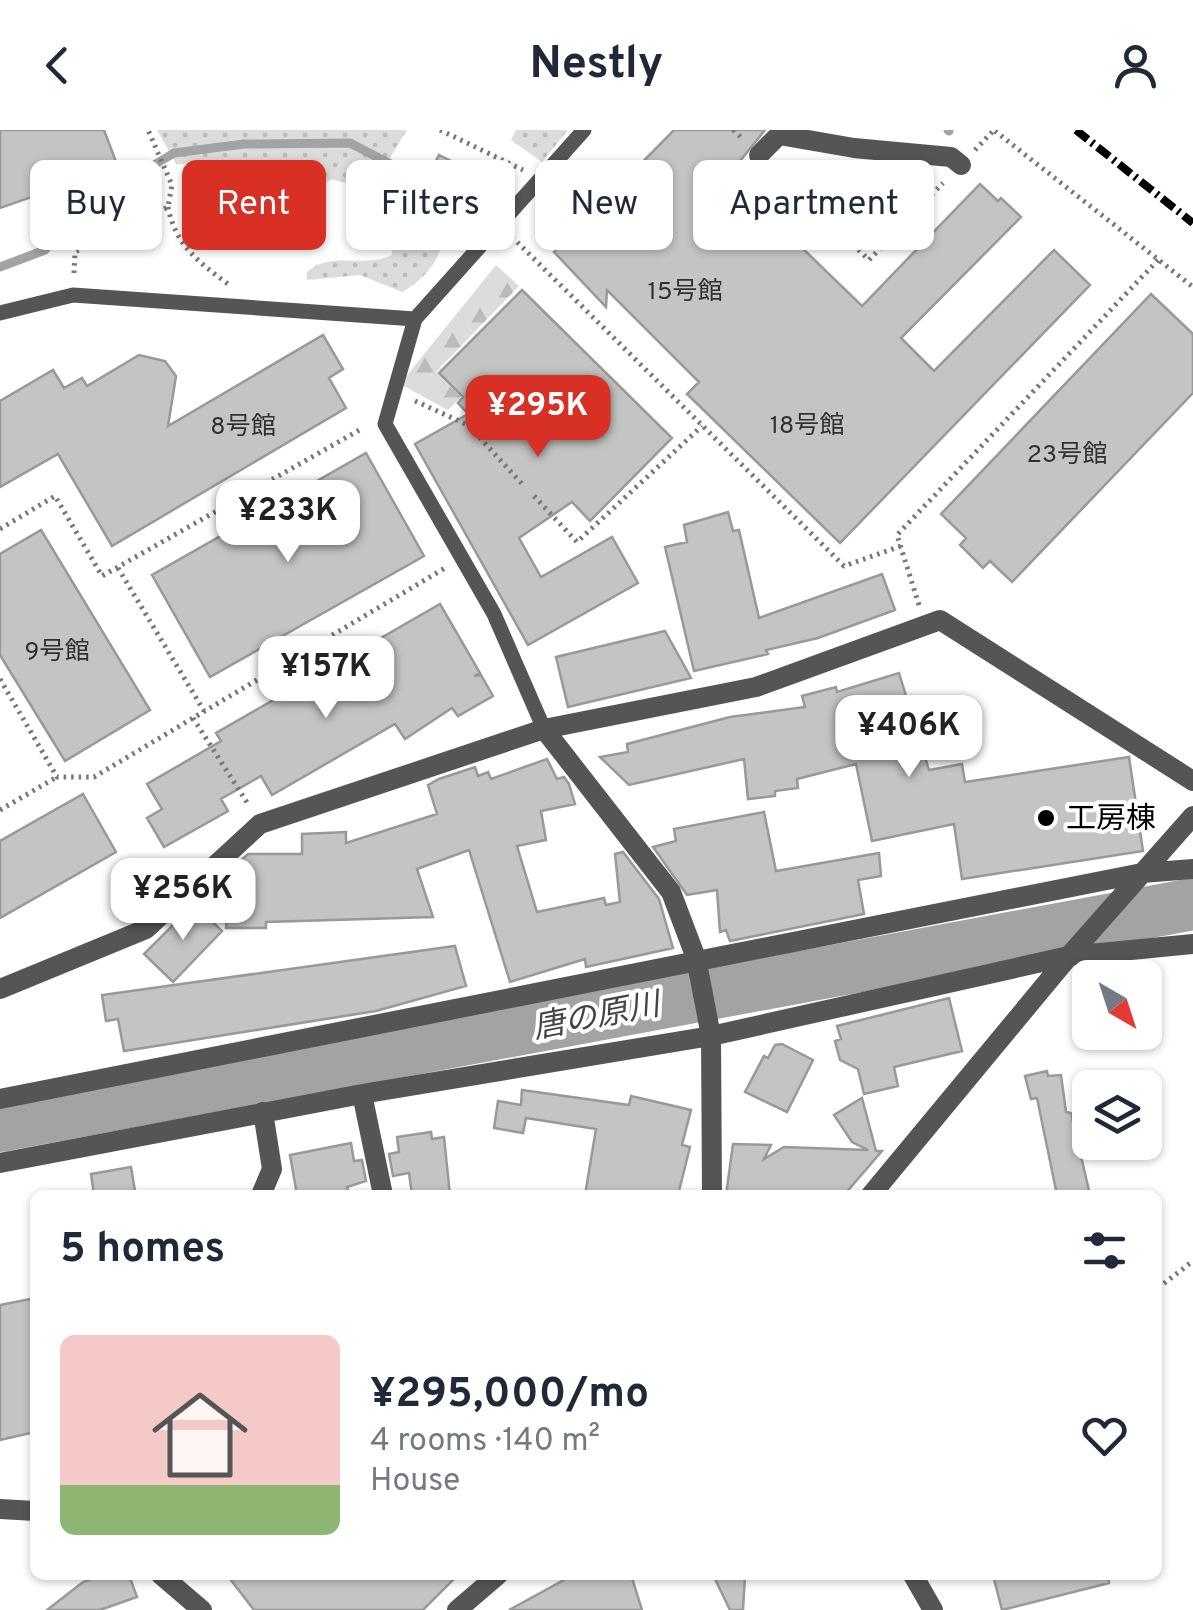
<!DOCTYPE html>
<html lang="en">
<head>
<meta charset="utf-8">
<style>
  body { margin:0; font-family:Overpass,"Noto Sans JP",sans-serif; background:#f6f6f7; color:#1f2937; height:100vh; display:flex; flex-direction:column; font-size:38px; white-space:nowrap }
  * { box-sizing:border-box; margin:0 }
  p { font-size:32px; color:#747a83 }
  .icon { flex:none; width:55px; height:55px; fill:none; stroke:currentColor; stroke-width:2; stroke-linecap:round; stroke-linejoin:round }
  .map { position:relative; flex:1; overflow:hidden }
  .panel { position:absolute; left:30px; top:1060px; width:1132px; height:390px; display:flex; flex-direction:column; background:#fff; border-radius:15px; box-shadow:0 2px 8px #0004 }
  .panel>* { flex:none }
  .top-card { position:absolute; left:30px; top:30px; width:1135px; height:90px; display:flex; gap:20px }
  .needle { width:65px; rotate:141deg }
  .fabs { position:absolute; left:1072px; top:830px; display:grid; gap:20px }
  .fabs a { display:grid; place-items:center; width:90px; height:90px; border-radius:15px; background:#fff; box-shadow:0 2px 8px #0004; font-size:50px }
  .price { position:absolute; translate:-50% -85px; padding:0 22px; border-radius:20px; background:#fff; color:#222; font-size:32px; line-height:65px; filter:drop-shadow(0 2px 5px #0008) }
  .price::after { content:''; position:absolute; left:50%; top:60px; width:30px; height:22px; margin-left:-15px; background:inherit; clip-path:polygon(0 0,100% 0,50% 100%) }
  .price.active { background:#d93025; color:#fff }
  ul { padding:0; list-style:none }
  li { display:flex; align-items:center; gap:30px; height:250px; padding:0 30px }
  li span { display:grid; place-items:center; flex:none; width:280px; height:200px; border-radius:15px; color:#555 }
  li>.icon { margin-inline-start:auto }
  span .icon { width:120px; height:120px; fill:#fffc; stroke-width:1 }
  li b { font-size:42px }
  h2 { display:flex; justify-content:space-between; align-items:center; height:120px; padding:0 30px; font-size:42px }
  .chip { padding:0 35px; border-radius:15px; background:#fff; box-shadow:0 2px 8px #0004; font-size:35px; line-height:90px }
  .chip.active { background:#d93025; color:#fff }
  header { display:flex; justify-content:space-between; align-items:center; height:130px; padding:0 30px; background:#fff; font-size:45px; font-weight:700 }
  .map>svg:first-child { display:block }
</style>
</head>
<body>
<header><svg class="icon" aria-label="back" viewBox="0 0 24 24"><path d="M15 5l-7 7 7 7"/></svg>Nestly<svg class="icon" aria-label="person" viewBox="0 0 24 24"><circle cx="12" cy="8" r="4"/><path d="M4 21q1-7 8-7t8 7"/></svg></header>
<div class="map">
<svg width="1193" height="1480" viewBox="0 0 1193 1480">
  <defs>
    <pattern id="grass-dots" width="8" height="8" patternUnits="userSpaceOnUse" patternTransform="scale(2.5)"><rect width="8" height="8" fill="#dcdcdc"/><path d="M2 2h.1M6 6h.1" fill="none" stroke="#bbb" stroke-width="1.8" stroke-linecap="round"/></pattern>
    <pattern id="forest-firs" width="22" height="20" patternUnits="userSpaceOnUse" patternTransform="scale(2.5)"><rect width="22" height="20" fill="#dcdcdc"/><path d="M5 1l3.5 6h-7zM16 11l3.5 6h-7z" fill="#bbb"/></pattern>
  </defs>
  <rect width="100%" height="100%" fill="#fff"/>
  <path fill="url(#grass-dots)" d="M157,0H407C384,34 380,65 331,49L304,70L246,59L204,34H176Z
    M516,0H568L542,32L511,10Z
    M194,51L224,64L242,93L236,105L224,112L198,97L188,58Z
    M403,94L417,98L427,94L443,100C444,128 425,149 402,162L360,145L307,150V142C332,120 362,139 392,125L393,98Z"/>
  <path fill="url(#forest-firs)" d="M496,135L519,156L436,242L461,267L448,280L400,254Z"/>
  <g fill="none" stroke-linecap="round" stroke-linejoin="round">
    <path stroke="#a3a3a3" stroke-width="9" d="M948,0L949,1
      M0,137L45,120L75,82L174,23L244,14L350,13L458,69H476"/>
    <path stroke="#a3a3a3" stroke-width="52" d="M0,996L1193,774"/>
  </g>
  <path fill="#c4c4c4" stroke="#999" stroke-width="2.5" d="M0,0H104L118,37L0,78Z
    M674,0H765L728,46L862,176L980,54L998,71L1001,68L1021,87L901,208L934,241L1054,120L1090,155L840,413L687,264L699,252L607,160L606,177L554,122Z
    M439,25L480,45L469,65L429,45Z
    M522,160L672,308L590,391L572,372L519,408L541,447L612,407L638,453L528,515L415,314L468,284L458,273L463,267L439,243Z
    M1151,164L1193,204V263L1012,452L990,431L983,438L960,415L966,408L941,384Z
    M323,205L343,239L329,248L346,278L112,416L58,324L0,357V271L53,240L64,258L82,248L87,256L139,225L165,231L176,246L168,296Z
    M366,323L424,426L210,547L152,445Z
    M728,382L733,401L739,400L759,488L882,444L895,480L818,508L766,520L768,524L694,541L665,417L687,412L684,395Z
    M41,400L150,580L65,631L0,525V424Z
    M440,474L480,543L474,546L481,545L493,566L458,586L452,578L405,609L395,594L272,665L261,646L221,669L228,681L164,717L147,688L162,679L147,654L221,611L216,603Z
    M665,501L691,548L568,577L556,527Z
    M899,543L929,640L962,634L965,652L1129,627L1143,721L962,749L954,694L872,711L856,634L797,649L798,658L775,661V666L748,669L744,629L629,655L600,627L628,622L627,614L730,587L805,577L802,566L836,557L837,562Z
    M547,629L557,649L564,647L569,654L575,674L541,681L546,710L517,716L537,782L604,768L606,775L620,772L615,724L623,722L659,769L673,818L586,837L585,829L510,852L469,720L417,739L433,787L266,792V798H226L230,740L248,724H302V704L346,702V713L437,684L428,655L439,649L475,637L478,646L488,642L491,649Z
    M83,664L116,722L0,788V711Z
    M764,682L776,741L879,723L881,746L858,750L864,784L730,811L726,800L720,802L717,760L687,765L653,717L676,711L674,699Z
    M194,774L222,801L173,852L144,824Z
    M455,816L466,856L376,881L124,921L118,889L106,891L102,865Z
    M949,868L962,921L894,937L898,956L864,964L858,939L840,930L835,911L841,909L837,896Z
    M782,914L813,930L787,982L745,962L764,926L768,928L775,915Z
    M1047,941L1048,946L1061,945L1066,982L1071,983L1090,1065H1057L1037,968L1031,969L1025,946Z
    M522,960L629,975L631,966L691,980L682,1015L690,1017L678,1065H585L596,999L526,988L523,1003L494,998L498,971L521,975Z
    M862,968L876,1021H882L844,1065H726L733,1014L771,1015L764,1029L784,1017L868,1020L852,1012L834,985Z
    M431,1002L432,1009L444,1007L450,1065H412L409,1043L393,1046L389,1024L399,1022L397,1007Z
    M351,1013L354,1031L362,1030L366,1051L347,1057L348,1061L297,1065L290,1025Z
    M131,1037L135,1061L128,1065H94L91,1044Z
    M35,1168V1302L0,1310V1175Z
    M103,1445H129L137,1467L100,1480H47L83,1452Z
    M227,1445H458L423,1480H254Z
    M573,1445H631L642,1480H509Z
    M713,1445H745L743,1480H730Z
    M993,1445H1108L1109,1453L1002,1480Z"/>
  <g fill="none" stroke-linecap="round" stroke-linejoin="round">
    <path stroke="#777" stroke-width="5" stroke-dasharray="2.5 5" stroke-linecap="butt" d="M440,0L523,40
      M733,0L744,10
      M995,1L1193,157
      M975,20L994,0
      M777,42L869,130L943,53
      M168,77C175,114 198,132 228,154
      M512,107L844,436L901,416
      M74,143L75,122L168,77L172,55L148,0
      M415,271L468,295L524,356
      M534,366L577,412L702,296
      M0,399L55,366L102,446L363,298
      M118,438L204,581
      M919,475L897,405L1158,130
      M0,549L57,647H94L445,438
      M193,588L248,674
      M0,680L57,647
      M1158,1158L1193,1131"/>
    <path stroke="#555" stroke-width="15" d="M0,183L73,165L415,189
      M544,599L494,484L385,294L415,189L584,0"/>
    <path stroke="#555" stroke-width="20" d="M759,25L779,5L854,18L951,27L961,35
      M544,599L671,762L696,828L711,906L712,1065
      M0,859L146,799L260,694L544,599L756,557L940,490L1193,651
      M362,964L383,1065
      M0,969L1142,743L1193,739
      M0,1033L362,964L711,906L1069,826L1193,814
      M261,1065L272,1039L263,982
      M871,1065L1069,826L1193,686
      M0,1379L35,1381
      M161,1445L202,1480
      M913,1445L933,1480
      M457,1480L498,1445"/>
    <path stroke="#000" stroke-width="8" stroke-dasharray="15 5 2.5 5" stroke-linecap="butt" d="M1076,0L1193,93"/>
  </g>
  <circle fill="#000" stroke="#fff" stroke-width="4" cx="1046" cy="688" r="10"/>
  <g text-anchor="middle" stroke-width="8" stroke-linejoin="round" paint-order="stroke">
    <g font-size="25" fill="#313131">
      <text x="685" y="169">15号館</text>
      <text x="807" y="303">18号館</text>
      <text x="243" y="304">8号館</text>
      <text x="1067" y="332">23号館</text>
      <text x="57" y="529">9号館</text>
    </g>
    <g font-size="30" fill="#000" stroke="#fff" text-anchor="start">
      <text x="1066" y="698">工房棟</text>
    </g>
    <g font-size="32" font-style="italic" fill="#444" stroke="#fff">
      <text transform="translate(596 885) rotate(-11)" y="11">唐の原川</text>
    </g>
  </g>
</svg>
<div class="fabs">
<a><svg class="needle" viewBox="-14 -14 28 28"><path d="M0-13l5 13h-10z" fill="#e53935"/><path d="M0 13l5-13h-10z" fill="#747a83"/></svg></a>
<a><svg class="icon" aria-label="layers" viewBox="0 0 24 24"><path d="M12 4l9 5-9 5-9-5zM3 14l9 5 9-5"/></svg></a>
</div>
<b class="price active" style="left:538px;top:330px">¥295K</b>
<b class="price" style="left:288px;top:435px">¥233K</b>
<b class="price" style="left:326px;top:591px">¥157K</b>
<b class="price" style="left:909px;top:650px">¥406K</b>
<b class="price" style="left:183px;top:813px">¥256K</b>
<div class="top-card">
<a class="chip">Buy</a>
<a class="chip active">Rent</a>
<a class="chip">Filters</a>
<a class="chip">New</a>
<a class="chip">Apartment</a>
</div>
<section class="panel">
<h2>5 homes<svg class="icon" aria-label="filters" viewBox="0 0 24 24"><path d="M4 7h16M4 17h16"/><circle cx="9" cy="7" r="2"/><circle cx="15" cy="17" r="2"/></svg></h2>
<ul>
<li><span style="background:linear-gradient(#f6c9c9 75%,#8fb573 0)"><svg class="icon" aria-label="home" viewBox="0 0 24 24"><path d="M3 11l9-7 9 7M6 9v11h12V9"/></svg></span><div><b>¥295,000/mo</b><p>4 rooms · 140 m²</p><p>House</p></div><svg class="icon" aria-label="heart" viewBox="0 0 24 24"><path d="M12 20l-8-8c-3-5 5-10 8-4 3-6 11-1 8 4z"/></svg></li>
</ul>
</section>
</div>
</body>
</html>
